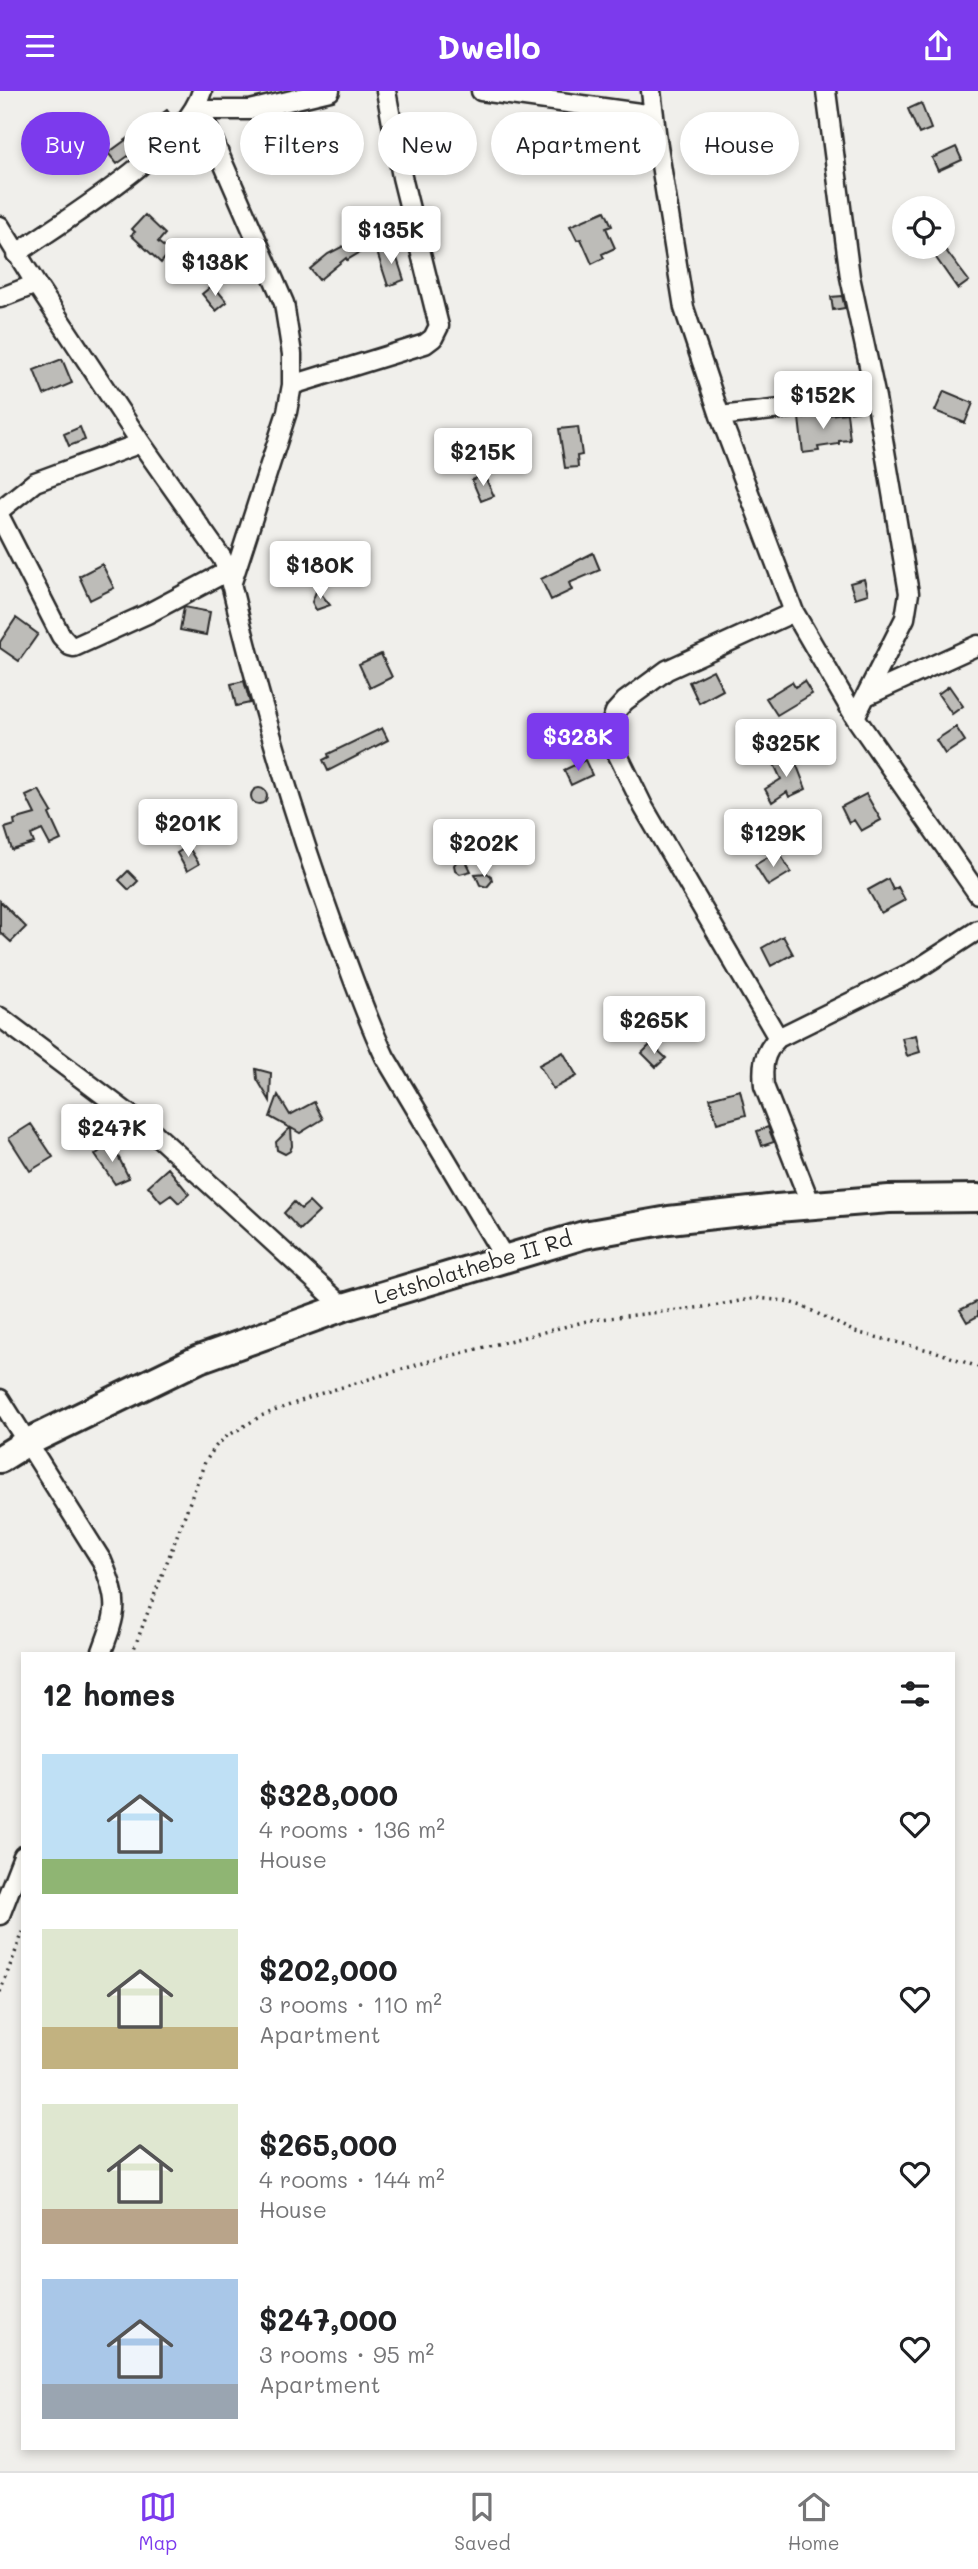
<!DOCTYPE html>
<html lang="en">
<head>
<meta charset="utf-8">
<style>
  body { margin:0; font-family:Mali,sans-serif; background:#f2f2f2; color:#202124; height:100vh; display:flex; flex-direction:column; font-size:26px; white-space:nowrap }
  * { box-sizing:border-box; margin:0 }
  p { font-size:23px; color:#757577 }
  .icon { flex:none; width:38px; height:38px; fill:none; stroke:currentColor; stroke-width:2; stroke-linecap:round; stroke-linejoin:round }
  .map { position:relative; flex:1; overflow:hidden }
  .details { position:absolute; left:21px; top:1561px; width:934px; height:798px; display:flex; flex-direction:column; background:#fff; border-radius:0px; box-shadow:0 4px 10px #0003 }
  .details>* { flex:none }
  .banner { position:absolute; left:21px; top:21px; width:936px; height:63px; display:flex; gap:14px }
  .buttons { position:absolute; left:892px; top:105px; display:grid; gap:14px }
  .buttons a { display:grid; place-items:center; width:63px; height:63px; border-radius:50%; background:#fff; box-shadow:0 4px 10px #0003; font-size:35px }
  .price { position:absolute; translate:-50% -60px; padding:0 16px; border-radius:7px; background:#fff; color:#222; font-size:23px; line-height:46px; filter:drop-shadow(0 2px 4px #0008) }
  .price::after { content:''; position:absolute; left:50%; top:42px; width:21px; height:16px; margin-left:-10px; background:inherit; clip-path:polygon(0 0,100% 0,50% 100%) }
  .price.active { background:#7c3aed; color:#fff }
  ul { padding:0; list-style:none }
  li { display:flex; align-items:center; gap:21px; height:175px; padding:0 21px }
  li span { display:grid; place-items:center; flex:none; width:196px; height:140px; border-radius:0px; color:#555 }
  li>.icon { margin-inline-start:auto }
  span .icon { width:84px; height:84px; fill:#fffc; stroke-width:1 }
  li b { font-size:30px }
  h2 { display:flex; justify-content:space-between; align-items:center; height:84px; padding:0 21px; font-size:30px }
  .pill { padding:0 24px; border-radius:32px; background:#fff; box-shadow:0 4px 10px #0003; font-size:24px; line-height:63px }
  .pill.active { background:#7c3aed; color:#fff }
  header { display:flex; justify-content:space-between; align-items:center; height:91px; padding:0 21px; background:#7c3aed; color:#fff; font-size:32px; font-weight:700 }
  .menu { display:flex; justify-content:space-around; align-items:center; height:98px; border-top:2px solid #e0e0e0; background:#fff; font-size:19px; color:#757577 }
  .menu a { display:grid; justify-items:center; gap:4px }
  .menu .active { color:#7c3aed }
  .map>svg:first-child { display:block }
</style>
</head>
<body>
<header><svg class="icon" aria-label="menu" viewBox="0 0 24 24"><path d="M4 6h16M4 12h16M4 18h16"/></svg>Dwello<svg class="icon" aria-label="share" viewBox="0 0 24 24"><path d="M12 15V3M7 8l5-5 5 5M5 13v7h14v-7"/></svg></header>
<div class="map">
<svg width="978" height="2380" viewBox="0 0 978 2380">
  <rect width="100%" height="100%" fill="#f0efeb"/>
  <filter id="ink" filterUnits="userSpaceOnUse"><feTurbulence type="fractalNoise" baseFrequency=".0143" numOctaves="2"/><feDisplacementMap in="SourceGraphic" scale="14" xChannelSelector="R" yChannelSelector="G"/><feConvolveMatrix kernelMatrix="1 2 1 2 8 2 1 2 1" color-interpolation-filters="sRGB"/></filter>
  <g filter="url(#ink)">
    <path fill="#bdbcb8" stroke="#2b2b2b" stroke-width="2" d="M921,12L931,38L919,43L908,18Z
      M167,19L169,22L145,53L117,73L108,62Z
      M292,28L295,52L279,54L276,30Z
      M956,56L962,69L938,80L932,67Z
      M605,120L612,135L606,137L615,157L602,163L604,167L592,173L581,148L577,149L570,135Z
      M145,124L165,143L158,151L170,161L161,172L131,144L135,141L132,138Z
      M378,137L384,147L347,169L346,167L319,189L310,178L328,163Z
      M393,155L404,189L388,195L377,161Z
      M944,157L969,190L958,198L934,164Z
      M213,194L227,211L216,220L202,203Z
      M842,205L845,217L833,219L831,206Z
      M62,268L72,292L44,304L34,279Z
      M944,300L973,312L965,332L935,320Z
      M847,322L850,349L839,350V353L818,356L819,360L803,362L799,327Z
      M80,336L85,349L69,355L64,343Z
      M578,336L582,364L577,365L578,376L565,377L559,338Z
      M484,384L494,405L481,410L472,389Z
      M593,462L600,479L569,492L572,499L551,509L541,488Z
      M102,473L114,497L90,509L79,485Z
      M864,488L868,503L855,507L850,492Z
      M317,498L330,514L316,519L312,511Z
      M184,516L210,521L206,544L180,539Z
      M16,527L38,543L19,570L0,557V551Z
      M381,563L392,586L370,597L359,573Z
      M713,579L723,599L699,612L689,591Z
      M244,590L250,612L236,615L231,593Z
      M804,590L812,603L777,624L766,607L792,591L795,596Z
      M949,595L963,615L952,623L938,603Z
      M956,636L965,650L945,663L936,649Z
      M382,637L388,649L328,680L323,669L329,666L328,663Z
      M792,662L806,698L789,706L787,701L772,711L765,698L781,688L773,671Z
      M585,669L592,684L571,694L564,679Z
      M251 705a8 8 0 1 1 16 0a8 8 0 1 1-16 0Z
      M39,699L52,721L49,723L61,749L50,754L42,739L31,744L34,752L12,759L5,737L15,734L14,729L35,723L26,705Z
      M866,703L881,729L861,740L854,729L849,732L841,716Z
      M188,755L199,773L187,780L177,762Z
      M778,760L791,781L768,795L755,774Z
      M462,768L467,772L471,780L460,783L455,779L454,774L457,770Z
      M128,780L138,790L129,799L119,789Z
      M487,782L491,785L492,790L487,796L480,794L475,783Z
      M888,788L893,799L898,796L905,809L881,822L868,799Z
      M0,810L26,836L11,851L0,841Z
      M783,845L793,863L771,875L762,857Z
      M916,944L920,961L907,965L902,947Z
      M651,953L666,967L656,976L642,962Z
      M563,961L577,985L553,998L539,974Z
      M256,978L271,982L270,1010L257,988Z
      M740,999L746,1024L717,1032L710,1007Z
      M278,1004L290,1024L314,1011L323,1028L300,1042L291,1037L292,1055L290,1060L285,1063L277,1059L276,1051L290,1037L270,1026Z
      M31,1033L53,1066L30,1080L9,1047Z
      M768,1036L774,1051L762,1055L757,1040Z
      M111,1051L129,1087L115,1093L95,1064Z
      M168,1077L189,1103L179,1112L171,1104L161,1111L148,1095Z
      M294,1111L301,1118L309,1111L319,1121L300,1139L284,1122Z
      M978,1210V1225L967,1231L960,1219Z"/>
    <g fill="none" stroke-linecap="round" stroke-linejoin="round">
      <defs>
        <path id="street" d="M481,0L654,24
          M651,0L657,49L684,217L720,325L794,521L855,626L978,803
          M826,0L850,186L876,307L909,502L905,527L855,626
          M194,19H250L330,0
          M200,19L284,212L292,263V294L287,321L231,494
          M0,135L36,193L141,352L222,467L228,480C257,603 293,724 336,842C352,884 366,926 385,966L504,1166
          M16,163C66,128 185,57 202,0
          M0,207L36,193
          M292,294L425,253L433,247L439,235L402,86L386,0
          M720,325L876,307
          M0,419L35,391L141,352
          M0,426L61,545L70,555L74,556L147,523L228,480
          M866,605L978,554
          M0,926L154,1042L344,1216
          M778,947L644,717L613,654L609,638L615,621L625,610L667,579L794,521
          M811,1114L764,995C762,975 763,962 778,947L916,879L978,839
          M0,1308L102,1470C120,1513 117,1520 101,1563
          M0,1824L23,1765"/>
        <path id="secondary" d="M0,1368L26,1352L199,1268L344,1216L584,1144L669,1129L777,1117L889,1108L978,1107"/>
      </defs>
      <use href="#street" stroke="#2b2b2b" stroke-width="23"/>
      <use href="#secondary" stroke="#2b2b2b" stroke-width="32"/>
      <path stroke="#2b2b2b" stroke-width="3.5" stroke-dasharray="2 5" stroke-linecap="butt" d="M132,1563L205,1371L216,1355L226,1346L261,1325L319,1303L430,1270L591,1229L713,1215L756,1207L785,1210L802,1215L855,1241L937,1261L978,1276
        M0,1901L23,1841"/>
      <use href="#street" stroke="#fdfcf7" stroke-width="18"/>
      <use href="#secondary" stroke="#fdfcf7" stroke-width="26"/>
    </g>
  </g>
  <g text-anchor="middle" stroke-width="5" stroke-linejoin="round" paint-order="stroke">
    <g font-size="21" fill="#2b2b2b" stroke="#fdfcf7">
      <text transform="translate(473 1177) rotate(-17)" y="7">Letsholathebe II Rd</text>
    </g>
  </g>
</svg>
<div class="buttons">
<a><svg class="icon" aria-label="locate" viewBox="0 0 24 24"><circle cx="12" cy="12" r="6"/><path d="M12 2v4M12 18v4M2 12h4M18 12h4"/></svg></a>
</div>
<b class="price" style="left:391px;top:175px">$135K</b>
<b class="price" style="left:215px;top:207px">$138K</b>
<b class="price" style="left:823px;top:340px">$152K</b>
<b class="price" style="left:483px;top:397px">$215K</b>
<b class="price" style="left:320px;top:510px">$180K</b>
<b class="price active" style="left:578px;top:682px">$328K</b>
<b class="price" style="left:786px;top:688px">$325K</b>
<b class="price" style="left:188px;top:768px">$201K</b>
<b class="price" style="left:773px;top:778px">$129K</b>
<b class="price" style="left:484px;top:788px">$202K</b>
<b class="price" style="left:654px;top:965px">$265K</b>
<b class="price" style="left:112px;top:1073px">$247K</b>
<div class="banner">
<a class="pill active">Buy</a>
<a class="pill">Rent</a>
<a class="pill">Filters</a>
<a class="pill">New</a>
<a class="pill">Apartment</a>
<a class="pill">House</a>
</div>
<section class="details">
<h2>12 homes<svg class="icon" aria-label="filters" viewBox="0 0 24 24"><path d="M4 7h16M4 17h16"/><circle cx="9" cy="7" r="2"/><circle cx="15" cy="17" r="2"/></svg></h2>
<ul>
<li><span style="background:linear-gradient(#bfe0f5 75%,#8fb573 0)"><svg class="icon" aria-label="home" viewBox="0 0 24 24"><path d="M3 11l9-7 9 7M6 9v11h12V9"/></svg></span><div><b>$328,000</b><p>4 rooms · 136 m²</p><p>House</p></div><svg class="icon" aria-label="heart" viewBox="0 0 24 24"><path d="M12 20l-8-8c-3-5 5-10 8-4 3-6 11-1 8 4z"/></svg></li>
<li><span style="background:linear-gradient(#dfe7d0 70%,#c2b280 0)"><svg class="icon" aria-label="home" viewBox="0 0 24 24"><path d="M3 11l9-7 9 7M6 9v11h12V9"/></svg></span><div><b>$202,000</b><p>3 rooms · 110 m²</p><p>Apartment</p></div><svg class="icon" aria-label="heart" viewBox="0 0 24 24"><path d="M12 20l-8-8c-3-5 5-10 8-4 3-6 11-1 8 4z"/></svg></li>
<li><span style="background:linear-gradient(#dfe7d0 75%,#b9a48a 0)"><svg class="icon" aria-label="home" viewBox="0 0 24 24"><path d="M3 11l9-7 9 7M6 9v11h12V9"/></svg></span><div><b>$265,000</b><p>4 rooms · 144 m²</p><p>House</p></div><svg class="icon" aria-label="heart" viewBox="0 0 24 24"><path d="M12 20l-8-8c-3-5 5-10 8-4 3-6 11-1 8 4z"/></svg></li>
<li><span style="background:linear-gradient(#a9c7e8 75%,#9aa5b1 0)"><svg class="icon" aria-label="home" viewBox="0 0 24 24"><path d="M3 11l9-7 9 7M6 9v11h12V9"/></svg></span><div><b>$247,000</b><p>3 rooms · 95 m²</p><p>Apartment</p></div><svg class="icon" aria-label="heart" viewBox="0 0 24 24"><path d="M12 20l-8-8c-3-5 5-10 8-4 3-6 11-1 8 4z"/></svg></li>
</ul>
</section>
</div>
<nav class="menu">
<a class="active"><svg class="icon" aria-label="map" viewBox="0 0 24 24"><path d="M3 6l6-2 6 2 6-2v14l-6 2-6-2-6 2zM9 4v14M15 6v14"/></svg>Map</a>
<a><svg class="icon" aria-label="saved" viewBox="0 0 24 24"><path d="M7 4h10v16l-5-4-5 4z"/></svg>Saved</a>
<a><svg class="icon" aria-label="home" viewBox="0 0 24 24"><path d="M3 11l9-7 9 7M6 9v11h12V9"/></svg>Home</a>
</nav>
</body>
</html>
